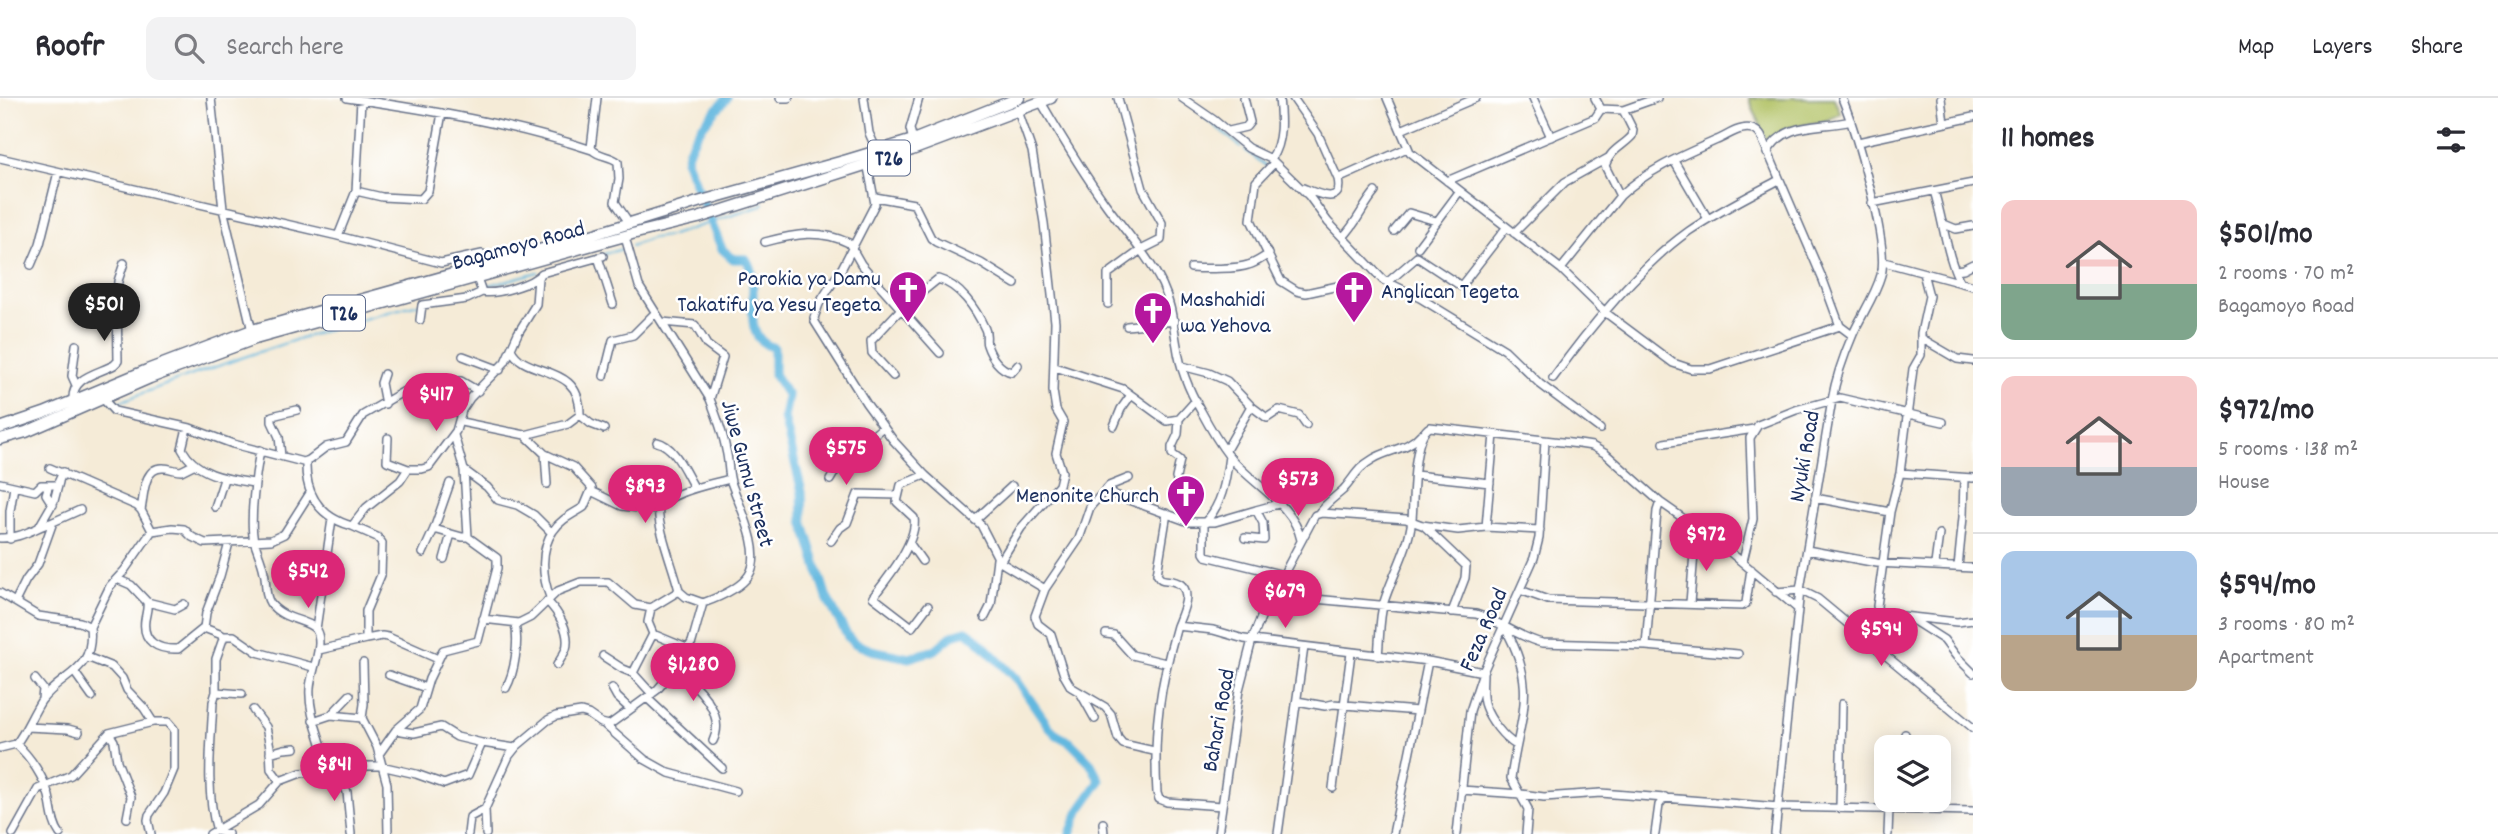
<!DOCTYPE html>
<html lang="en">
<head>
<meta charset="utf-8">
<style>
  body { margin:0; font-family:Dekko,sans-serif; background:#f2f2f3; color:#2b2b33; height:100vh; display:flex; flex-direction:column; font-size:26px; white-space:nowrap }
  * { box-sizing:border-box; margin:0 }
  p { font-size:23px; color:#7c7c81 }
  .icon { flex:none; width:38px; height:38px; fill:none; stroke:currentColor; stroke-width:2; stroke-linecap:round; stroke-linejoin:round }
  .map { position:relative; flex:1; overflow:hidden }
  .details { display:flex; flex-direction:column; background:#fff; width:525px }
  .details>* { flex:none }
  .controls { position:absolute; left:1874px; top:637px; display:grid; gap:14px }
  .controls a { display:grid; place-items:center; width:77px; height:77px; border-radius:14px; background:#fff; box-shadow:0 4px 18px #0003; font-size:35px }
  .price { position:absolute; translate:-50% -60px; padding:0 16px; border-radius:24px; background:#db2777; color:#fff; font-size:23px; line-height:46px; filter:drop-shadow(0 2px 4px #0008) }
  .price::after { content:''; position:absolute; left:50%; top:42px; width:21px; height:16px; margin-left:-10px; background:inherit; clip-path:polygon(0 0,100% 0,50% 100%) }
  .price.selected { background:#222; color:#fff }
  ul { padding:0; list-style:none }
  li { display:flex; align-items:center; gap:21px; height:175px; padding:0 28px }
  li+li { border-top:2px solid #e1e1e2 }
  li span { display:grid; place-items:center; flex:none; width:196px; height:140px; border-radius:14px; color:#555 }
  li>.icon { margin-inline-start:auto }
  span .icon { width:84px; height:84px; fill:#fffc; stroke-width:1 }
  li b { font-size:30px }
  h2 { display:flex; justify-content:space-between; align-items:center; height:84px; padding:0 28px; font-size:30px }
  header { display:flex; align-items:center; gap:42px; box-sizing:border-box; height:98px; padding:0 35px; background:#fff; border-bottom:2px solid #e1e1e2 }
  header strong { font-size:33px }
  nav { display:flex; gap:38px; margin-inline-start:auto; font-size:24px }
  .search { width:490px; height:63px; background:#f2f2f3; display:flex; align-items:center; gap:18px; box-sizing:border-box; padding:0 24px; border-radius:14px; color:#7c7c81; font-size:26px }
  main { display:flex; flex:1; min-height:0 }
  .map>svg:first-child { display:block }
</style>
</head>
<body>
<header>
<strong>Roofr</strong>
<div class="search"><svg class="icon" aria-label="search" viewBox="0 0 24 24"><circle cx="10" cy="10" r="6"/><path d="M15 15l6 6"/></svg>Search here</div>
<nav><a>Map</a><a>Layers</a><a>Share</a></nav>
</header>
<main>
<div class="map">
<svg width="1973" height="736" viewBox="0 0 1973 736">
  <rect width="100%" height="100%" fill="#fff"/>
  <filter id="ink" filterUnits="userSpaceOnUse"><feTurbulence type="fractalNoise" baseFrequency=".0143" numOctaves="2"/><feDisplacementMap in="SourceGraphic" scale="14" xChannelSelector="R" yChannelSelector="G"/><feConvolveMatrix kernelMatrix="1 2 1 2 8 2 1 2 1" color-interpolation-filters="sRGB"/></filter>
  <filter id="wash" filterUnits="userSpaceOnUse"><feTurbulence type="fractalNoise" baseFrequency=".00686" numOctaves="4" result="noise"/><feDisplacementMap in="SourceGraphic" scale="28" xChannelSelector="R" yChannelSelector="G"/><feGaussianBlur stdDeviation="1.57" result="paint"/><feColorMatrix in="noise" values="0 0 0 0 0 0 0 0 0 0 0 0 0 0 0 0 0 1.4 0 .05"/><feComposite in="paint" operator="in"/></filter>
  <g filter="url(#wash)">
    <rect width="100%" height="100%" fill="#f5ebd7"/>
    <path fill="#b1c164" stroke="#667861" stroke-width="2" d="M1749,0H1834L1841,16L1825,23L1788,30L1766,42Z"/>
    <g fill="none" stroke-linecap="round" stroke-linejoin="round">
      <path stroke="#63b8df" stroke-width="2" d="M1204,19L1241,49
        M1245,52L1266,68
        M690,101L744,83L775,77
        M631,148L652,140L669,138L761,108L764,105
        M604,156L626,150
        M482,189L538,174
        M437,201L478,190
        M114,306C214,268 315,233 418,206"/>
      <path stroke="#63b8df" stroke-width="9" d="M727,0C710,20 691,36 686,63L722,151L733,161H746C765,190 735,237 774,250V276L788,298L784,320L802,394L803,423L827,500L848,539L854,545L871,552L909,560L935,552L953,537L966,533L976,540L1016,581L1049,629L1057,637L1070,644L1090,664L1100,683L1079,713L1070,736"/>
    </g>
  </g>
  <g filter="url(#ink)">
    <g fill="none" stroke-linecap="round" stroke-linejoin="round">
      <defs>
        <path id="minor" d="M211,0L223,111L252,233
          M347,0C430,12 513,26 592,52
          M597,0L591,50C597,59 610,57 618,64L619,81L615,104L630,126
          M780,0H789
          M864,0L869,35L877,53
          M1182,0L1214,22L1248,50L1271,61L1309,98L1328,124L1383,182L1420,200L1505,252L1540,286L1600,331
          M1293,0L1318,36L1338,81L1407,50
          M1387,0L1410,54L1561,171L1606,215L1673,265L1691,271H1710L1840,228
          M1533,0L1551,39
          M1941,0L1944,25
          M1041,4C1062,40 1083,75 1107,108C1126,134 1148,158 1162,186C1172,207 1173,226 1177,248C1180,270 1190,294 1201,313C1209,328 1219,345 1229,358C1251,386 1294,406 1301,442
          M1601,11L1623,12L1657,0
          M1401,32L1476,0
          M1229,33L1246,29L1250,24L1244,0
          M913,42L910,31L919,0
          M1858,44L1973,19
          M1767,55C1785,22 1820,31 1851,23
          M0,60L338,138L441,165L482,156L487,158L490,166
          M1271,61C1283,43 1281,20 1279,0
          M1674,63L1708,121
          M867,64L875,106L842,170L819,206L814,220L815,224L866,305L893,342L925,377L981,427L1000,464L1045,491
          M1274,65L1256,84L1251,122L1281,183L1297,193L1306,195L1338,188L1354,193
          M1447,83L1595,20L1601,11L1595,0
          M1303,90C1316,95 1344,109 1338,81
          M356,93L382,99L421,101L428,93L442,15
          M1934,93C1943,121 1947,162 1961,185
          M1620,98L1605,68C1610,52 1622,49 1632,38L1633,32L1623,12
          M875,99L914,106L931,140L936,144L981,165L1015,186
          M1872,105L1973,85
          M1944,126L1956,131L1973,128
          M1394,133L1409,115L1436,123
          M1514,135L1565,84L1608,60
          M338,138L356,93L361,2
          M1343,139C1357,125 1363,108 1375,94
          M765,144C795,136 820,131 849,145L861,166L940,255
          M1418,149L1459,94
          M598,159L613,206
          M1884,164L1973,188
          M31,167L40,146L58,74
          M1191,170C1203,171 1238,171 1248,167C1256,165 1262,160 1269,156
          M1561,171L1620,98C1647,72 1683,57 1717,42C1725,39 1734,32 1742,31C1750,29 1757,32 1761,38L1823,182L1840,228L1852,237
          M1955,172L1963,171L1973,166
          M1923,175L1929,198L1921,235V257L1913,271L1900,375L1890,414L1877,508L1878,514L1884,516L1957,524L1973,522
          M477,180L482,194C497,197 533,186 542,175L603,158
          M1388,184L1417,159L1461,188L1506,130
          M1108,206V176L1141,152L1161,142L1162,125L1143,91L1118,0
          M420,222L422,207L467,201L482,194
          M662,224L695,227L707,247L723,259L710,301
          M1127,228L1175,223
          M1921,240L1957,261L1973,263
          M511,251C525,281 581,263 580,317L591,326L604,331
          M463,258L500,272
          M1182,268L1209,275L1227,283L1251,308L1267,320L1279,312L1299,317L1306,327
          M1055,269L1123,291L1167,323L1179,321
          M384,276L381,285L385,306
          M604,278L613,242L633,237L655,215
          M893,278L872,255L871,243L901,211L938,181C960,187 976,211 985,231C988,237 985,242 987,247C991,259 1000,272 1012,274L1018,267
          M1553,280C1590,229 1638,169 1689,133C1717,114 1749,98 1779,82
          M76,287L72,278L76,247
          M103,301L114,313L190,330L233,346L303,364L309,362L326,349L346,344L363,317L413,288L437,283H461L478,293
          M73,303C71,279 97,276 114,267L118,263L117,200L118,183L124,165
          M461,324L525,337L568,326L580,317
          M1114,328L1121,311L1131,297
          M187,330L182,351C196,377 227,381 254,385
          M525,337L545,356L573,369L592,390L584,409C573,416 561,421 553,433C540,451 542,479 550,499
          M388,340L387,363L408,371
          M657,344C675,348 685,374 694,389
          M1664,345L1754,331
          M260,352C256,374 249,422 254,443C257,453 262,463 264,474C267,484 264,496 270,505C283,523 309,521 316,532C325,545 311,574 310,590C308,620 324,644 328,673
          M1226,352L1251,308
          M545,356L547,386
          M281,358L279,339L272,324V318L297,312
          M1229,358C1226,382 1222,408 1204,425V455L1206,458L1284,477
          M306,364C305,397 320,419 352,428L366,410L400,383L408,371H422L429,369L456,333L462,312L470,300L505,264L518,235L536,206L538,180
          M50,370L137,408L141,412L152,433L124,473L110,488L90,529
          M464,372L487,389L498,402L517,407L534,417L551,434
          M1900,375L1973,380
          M925,377L901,387L897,404L914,420C918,443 887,481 873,499L912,529L928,508
          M1415,377L1490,385
          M1129,380L1109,388L1090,409L1079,441L1045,491L1035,518L1038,526L1051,536L1064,577L1071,589L1105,609L1111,616L1118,640L1123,646L1154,653
          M1176,380L1180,362L1172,356V349L1178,336L1179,321L1196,302
          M830,382L840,365L883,329
          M0,385L35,393L41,387H57L63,374
          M450,385L434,431L462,439H468
          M49,387L46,396L53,407
          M591,393L622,408L659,412
          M1104,393L1189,424H1215L1256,412
          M1815,400L1890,414
          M215,409L224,381
          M141,412C144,398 143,368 164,370C170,370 175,373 181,373L195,366
          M1167,415L1157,476C1161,484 1164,481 1172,483C1196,488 1183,513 1177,528L1213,532L1244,541L1428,563L1483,574C1483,585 1481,598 1485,608C1490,622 1503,639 1516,647
          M1319,415C1325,406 1335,399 1343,392C1355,379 1356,371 1373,361C1389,351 1408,352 1421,336
          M975,422L1012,388
          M1423,427L1466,468L1465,480L1452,514
          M39,429L54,403L59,384
          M1486,429L1494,336
          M152,433L172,430L184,431L192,439L205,445L271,442L284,436L310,395
          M0,440C20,441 34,430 53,424
          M1245,440L1264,442L1263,425L1256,412L1278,406
          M10,441V413L14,389
          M831,443L840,430L847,425L858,396L898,397
          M910,446L922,463
          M1807,452L1877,465L1973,470
          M423,455L434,431
          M444,461L451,436
          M1743,463L1753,421L1750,340L1758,327L1796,312L1840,300L1943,324
          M1000,464L1021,430L1059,387L1062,374L1056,355L1063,324L1056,312L1053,293L1055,224L1044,125L1032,53L1018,13
          M1935,466L1939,436
          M1958,469L1963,419L1964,380
          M117,481L131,487L147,504C148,511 146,515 145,522C142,544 158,552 178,551L204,530L222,537L223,541L216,561V594L242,596
          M1276,492L1304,500L1476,516C1500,523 1518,539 1542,545L1646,548L1738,556
          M1520,492L1548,502L1742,508L1746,505L1751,471
          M1776,494L1800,492L1818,501L1973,630
          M0,495L38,518L80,524L90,529C95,575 63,574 41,603C32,617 26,633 16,646L0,650
          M547,503C558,514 571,534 566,551C564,556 560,562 557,567
          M15,504L26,482L38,466L53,424L80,412
          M147,504L175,511L184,506
          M703,505L686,499L679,493C676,476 653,420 660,409C669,394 714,385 730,381
          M1690,505L1695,443
          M651,510L648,524L653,536L689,551
          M985,519L991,507L997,461
          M483,521L519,525L531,519L558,493L581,484H608L635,507L651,510L679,493
          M1911,521L1944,542L1956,558L1973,575
          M1177,528C1160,587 1153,633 1157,695L1159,701L1167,704L1222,708
          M204,530L206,515L220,478L229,445
          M1505,530C1539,591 1520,617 1511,680L1528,711L1526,736
          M316,531L332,421
          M1106,536L1114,537L1132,557L1166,565
          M223,538H234L257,554L313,569
          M366,541L382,538L388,539L438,561
          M1646,548L1657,413L1660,404
          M319,552L366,541V513L381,477L382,445L377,439L352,428
          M603,558L623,571L633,575
          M1378,558C1380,540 1379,520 1384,504C1393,476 1409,450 1412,421C1414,401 1412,338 1430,329L1579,346L1592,348L1606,356L1660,404L1724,449L1798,511
          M87,559L112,569L122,580L127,592L144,610L153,624
          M675,571C696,586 727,615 713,643
          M75,575L92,599
          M389,577L426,590
          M35,581L43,591L42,601
          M506,590C515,574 519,544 515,526
          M612,590L617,599L630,611
          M216,594L213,604C211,646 205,692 217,733L228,736
          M652,596L633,575L653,536
          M1081,596L1095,621
          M647,600L722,670
          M1297,603L1325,608L1333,606L1418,613
          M253,612L266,629L270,649L271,671L280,683
          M331,617L350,597
          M362,620L364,606L363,565
          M313,623L331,617L362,620L377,649L387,686L388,736
          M605,627L644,661L669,675L736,693
          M27,629L68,631L79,634
          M396,632L414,635L441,629L457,639L482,645
          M109,635L114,643L117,663L131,699L127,720
          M16,646C30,658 44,680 49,698C52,711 52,725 60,736
          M1904,649L1905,636
          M270,655L284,651L295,650
          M379,656L396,632L420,611L429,581L443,552L478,543L497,470V460L468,439L464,372L454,337
          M338,673L347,694L351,736
          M1333,690L1351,555
          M1461,692L1521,696L1544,699L1601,695L1779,709L1973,713
          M1840,709L1842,606
          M1103,725L1104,736
          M13,736L38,691L71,677L109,635L153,624H168L174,631V671L164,695L149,717L148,722L151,736
          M210,736L259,707L280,683L301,675L338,673L353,668H381L416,676L444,686L468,677L482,645L515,650
          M468,736L470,719L485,711
          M486,736L485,711L509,658L517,648L548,622L556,618L581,614L588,616L601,625L609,627L657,592L675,571L692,544L703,505C717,500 740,491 749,477C764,453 739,408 731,384C728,374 729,363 726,352C723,334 716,317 710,301L639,188L625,139
          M1218,736L1239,592L1252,542L1262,517L1315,417L1322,415L1406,421L1422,427L1458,432L1486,429L1540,432
          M1278,736L1304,549
          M1393,736L1428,563
          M1457,736L1470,613L1483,574L1534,460L1539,440L1545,343
          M1655,736L1659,707L1665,699
          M1775,736L1800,492L1832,302C1836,279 1844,257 1853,236C1862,216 1875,198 1881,177C1890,147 1855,32 1842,0
          M1888,736L1889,710"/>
        <path id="highway" d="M0,330L44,315L147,272L252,232L582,140L698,104L847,62L913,42L1019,0
          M0,341L26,334L150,280L255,241L632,136L698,120L912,52L1051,0"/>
      </defs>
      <use href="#minor" stroke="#677188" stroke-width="10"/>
      <use href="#highway" stroke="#677188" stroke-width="13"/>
      <use href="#minor" stroke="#fff" stroke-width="7"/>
      <use href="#highway" stroke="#fff" stroke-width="10"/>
    </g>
  </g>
  <defs>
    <symbol id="church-pin" viewBox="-11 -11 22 30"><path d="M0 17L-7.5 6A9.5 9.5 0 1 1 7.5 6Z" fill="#b5179e" stroke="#fff"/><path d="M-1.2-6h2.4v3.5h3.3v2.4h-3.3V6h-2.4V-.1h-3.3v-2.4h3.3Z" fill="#fff"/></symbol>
  </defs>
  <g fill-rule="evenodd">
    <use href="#church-pin" x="886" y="170" width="44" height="60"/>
    <use href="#church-pin" x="1332" y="170" width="44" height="60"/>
    <use href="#church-pin" x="1131" y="191" width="44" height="60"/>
    <use href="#church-pin" x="1164" y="374" width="44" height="60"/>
  </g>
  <g text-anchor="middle" stroke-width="5" stroke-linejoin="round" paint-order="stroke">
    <g fill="#fff" stroke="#5f6d8e" stroke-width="2">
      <rect x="868" y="42.5" width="42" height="35" rx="5"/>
      <rect x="323" y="197.5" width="42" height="35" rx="5"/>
    </g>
    <g font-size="21" font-weight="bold" fill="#1b2f5e">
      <text x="889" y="67">T26</text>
      <text x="344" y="222">T26</text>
    </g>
    <g font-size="23" fill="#1b2f5e" stroke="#fff">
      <text transform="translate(518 146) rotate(-15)" y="8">Bagamoyo Road</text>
      <text transform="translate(1803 358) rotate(-80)" y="8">Nyuki Road</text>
      <text transform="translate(749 375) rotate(75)" y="8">Jiwe Gumu Street</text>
      <text transform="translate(1482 531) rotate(-66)" y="8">Feza Road</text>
      <text transform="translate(1217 622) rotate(-80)" y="8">Bahari Road</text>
    </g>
    <g font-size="23" fill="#1b2f5e" stroke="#fff" text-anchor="end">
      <text x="881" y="187">Parokia ya Damu<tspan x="881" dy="26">Takatifu ya Yesu Tegeta</tspan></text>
      <text x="1381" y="200" text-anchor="start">Anglican Tegeta</text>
      <text x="1180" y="208" text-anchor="start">Mashahidi<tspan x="1180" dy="26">wa Yehova</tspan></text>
      <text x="1159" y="404">Menonite Church</text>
    </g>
  </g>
</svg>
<div class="controls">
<a><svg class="icon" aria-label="layers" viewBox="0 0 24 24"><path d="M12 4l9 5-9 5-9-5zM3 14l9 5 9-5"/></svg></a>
</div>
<b class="price selected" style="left:104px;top:245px">$501</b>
<b class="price" style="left:436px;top:335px">$417</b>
<b class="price" style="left:846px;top:389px">$575</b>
<b class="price" style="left:1298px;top:420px">$573</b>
<b class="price" style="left:645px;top:427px">$893</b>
<b class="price" style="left:1706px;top:475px">$972</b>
<b class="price" style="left:308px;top:512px">$542</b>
<b class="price" style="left:1285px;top:532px">$679</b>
<b class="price" style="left:1881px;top:570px">$594</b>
<b class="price" style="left:693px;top:605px">$1,280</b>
<b class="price" style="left:334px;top:705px">$841</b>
</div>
<section class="details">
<h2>11 homes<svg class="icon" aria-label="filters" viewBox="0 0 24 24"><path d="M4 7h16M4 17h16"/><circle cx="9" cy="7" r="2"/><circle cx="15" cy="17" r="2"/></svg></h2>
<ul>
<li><span style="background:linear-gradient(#f6c9c9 60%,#7fa58c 0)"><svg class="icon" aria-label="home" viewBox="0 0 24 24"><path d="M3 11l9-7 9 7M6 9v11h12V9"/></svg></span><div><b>$501/mo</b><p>2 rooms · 70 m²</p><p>Bagamoyo Road</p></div></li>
<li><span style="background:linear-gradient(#f6c9c9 65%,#9aa5b1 0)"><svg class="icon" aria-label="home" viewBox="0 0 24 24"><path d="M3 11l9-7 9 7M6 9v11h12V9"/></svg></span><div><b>$972/mo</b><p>5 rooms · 138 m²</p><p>House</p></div></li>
<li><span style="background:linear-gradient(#a9c7e8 60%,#b9a48a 0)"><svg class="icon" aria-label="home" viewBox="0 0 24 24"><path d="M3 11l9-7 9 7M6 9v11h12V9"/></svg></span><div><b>$594/mo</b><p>3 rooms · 80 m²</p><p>Apartment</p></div></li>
</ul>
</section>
</main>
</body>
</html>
